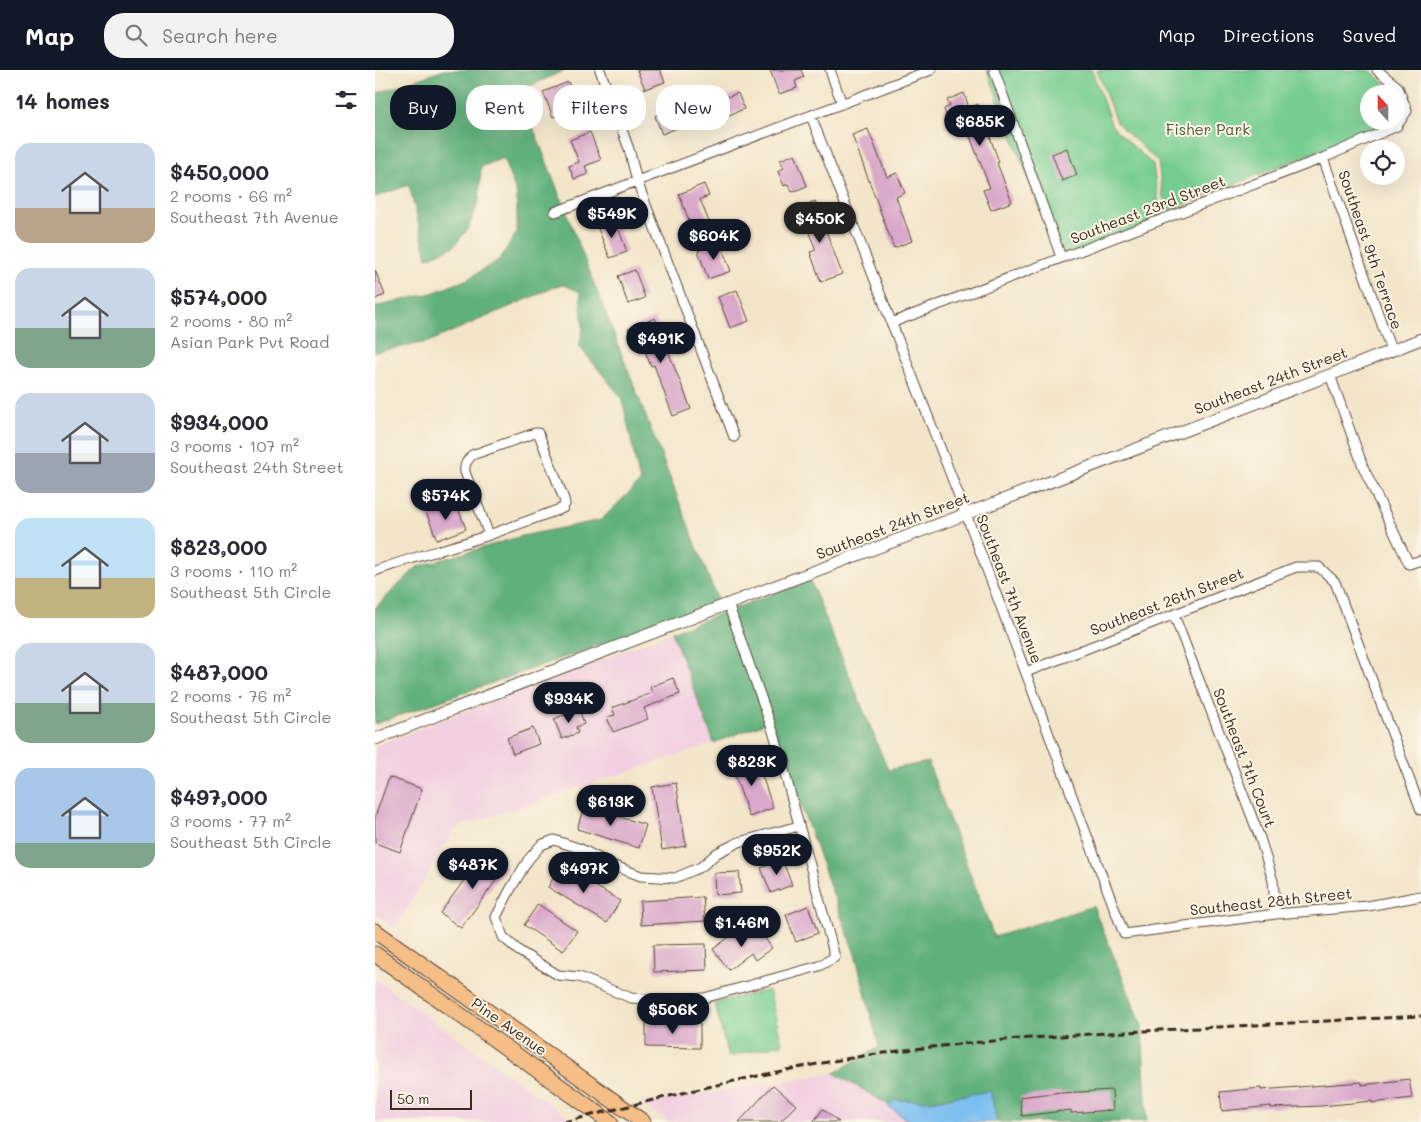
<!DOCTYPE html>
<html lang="en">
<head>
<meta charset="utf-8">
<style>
  body { margin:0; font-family:Mali,sans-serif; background:#f2f2f3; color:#2b2b33; height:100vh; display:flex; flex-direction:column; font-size:19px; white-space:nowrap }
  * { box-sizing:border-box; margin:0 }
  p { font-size:16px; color:#7c7c81 }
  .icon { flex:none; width:28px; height:28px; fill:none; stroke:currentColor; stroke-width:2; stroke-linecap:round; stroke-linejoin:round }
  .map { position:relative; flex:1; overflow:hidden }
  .side { display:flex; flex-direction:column; background:#fff; width:375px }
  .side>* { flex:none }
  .banner { position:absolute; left:15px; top:15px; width:475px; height:45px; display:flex; gap:10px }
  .needle { width:32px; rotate:339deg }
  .controls { position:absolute; left:985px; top:15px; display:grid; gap:10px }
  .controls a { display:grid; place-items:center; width:45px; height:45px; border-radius:50%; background:#fff; box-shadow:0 5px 20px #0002; font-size:25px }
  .scale { position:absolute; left:15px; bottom:12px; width:82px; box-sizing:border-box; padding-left:5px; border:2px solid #3b2a1e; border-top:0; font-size:14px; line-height:18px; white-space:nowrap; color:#3b2a1e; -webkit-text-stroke:4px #fcf5e5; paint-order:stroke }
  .price { position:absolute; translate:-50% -42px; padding:0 11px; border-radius:18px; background:#111827; color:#fff; font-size:16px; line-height:32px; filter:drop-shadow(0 1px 2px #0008) }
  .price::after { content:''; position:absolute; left:50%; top:30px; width:15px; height:11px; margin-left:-8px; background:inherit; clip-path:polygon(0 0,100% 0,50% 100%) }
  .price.current { background:#222; color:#fff }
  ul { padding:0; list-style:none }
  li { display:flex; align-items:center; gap:15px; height:125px; padding:0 15px }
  li span { display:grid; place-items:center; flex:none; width:140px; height:100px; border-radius:15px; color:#555 }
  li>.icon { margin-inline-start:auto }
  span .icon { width:60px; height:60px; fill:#fffc; stroke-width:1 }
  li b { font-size:21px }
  h2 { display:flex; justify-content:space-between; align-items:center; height:60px; padding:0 15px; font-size:21px }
  .pill { padding:0 18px; border-radius:20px; background:#fff; box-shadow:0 5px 20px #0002; font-size:18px; line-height:45px }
  .pill.current { background:#111827; color:#fff }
  header { display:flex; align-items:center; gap:30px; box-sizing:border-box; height:70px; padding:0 25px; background:#111827; color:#fff }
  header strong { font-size:24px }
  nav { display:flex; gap:28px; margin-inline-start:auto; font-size:18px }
  .search { width:350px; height:45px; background:#f2f2f3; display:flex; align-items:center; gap:12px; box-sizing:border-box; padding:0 18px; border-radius:20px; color:#7c7c81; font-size:19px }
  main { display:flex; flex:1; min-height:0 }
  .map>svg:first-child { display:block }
</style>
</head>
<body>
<header>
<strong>Map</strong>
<div class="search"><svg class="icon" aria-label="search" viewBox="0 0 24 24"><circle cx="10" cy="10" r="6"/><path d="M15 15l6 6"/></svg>Search here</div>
<nav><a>Map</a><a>Directions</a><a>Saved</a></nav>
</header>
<main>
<section class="side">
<h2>14 homes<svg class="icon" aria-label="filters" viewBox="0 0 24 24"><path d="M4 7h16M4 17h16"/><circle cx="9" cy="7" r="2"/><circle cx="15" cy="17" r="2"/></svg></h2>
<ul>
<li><span style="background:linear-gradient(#c9d6e8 65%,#b9a48a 0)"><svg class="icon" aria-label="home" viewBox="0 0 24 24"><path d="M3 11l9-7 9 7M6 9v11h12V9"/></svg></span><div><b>$450,000</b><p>2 rooms · 66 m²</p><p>Southeast 7th Avenue</p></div></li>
<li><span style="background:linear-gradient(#c9d6e8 60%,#7fa58c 0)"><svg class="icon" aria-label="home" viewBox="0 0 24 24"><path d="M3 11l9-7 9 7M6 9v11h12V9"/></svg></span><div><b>$574,000</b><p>2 rooms · 80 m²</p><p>Asian Park Pvt Road</p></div></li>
<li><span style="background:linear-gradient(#c9d6e8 60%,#9aa5b1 0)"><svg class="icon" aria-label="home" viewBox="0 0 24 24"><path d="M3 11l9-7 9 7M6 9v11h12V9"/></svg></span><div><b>$934,000</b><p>3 rooms · 107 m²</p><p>Southeast 24th Street</p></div></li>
<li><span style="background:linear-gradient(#bfe0f5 60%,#c2b280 0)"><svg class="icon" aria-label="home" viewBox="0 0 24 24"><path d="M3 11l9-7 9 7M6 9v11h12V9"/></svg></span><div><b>$823,000</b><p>3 rooms · 110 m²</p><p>Southeast 5th Circle</p></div></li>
<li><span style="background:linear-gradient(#c9d6e8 60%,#7fa58c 0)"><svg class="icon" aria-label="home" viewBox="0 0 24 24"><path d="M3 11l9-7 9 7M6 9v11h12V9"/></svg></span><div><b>$487,000</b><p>2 rooms · 76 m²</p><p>Southeast 5th Circle</p></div></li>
<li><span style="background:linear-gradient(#a9c7e8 75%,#7fa58c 0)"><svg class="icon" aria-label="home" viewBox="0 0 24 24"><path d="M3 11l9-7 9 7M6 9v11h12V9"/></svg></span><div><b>$497,000</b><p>3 rooms · 77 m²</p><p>Southeast 5th Circle</p></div></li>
</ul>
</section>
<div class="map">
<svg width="1046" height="1052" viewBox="0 0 1046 1052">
  <rect width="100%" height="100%" fill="#fcf5e5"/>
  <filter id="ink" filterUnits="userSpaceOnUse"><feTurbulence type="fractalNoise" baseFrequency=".02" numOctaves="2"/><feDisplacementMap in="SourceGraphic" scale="10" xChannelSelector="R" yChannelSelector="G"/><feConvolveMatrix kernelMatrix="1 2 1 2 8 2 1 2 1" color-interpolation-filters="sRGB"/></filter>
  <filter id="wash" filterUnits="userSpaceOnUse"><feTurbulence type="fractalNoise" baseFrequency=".0096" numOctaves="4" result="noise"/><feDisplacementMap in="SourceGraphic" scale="20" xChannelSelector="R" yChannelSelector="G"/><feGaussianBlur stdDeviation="1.12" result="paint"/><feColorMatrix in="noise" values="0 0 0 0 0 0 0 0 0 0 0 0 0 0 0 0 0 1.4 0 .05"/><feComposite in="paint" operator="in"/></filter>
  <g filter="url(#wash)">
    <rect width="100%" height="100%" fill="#f3e5ca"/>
    <path fill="#f2cfe1" d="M297,562L339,673L81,758L20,858L0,844V676Z
      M0,909L200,1052H0Z
      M459,1003L514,1035L535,1052H293L267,1034Z"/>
    <path fill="#76cd91" stroke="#587c58" d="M612,0H717L737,56L778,95L785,142L792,147L684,188Z
      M722,0H995L1021,24H994V51H1016L1015,52L790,142L783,92L741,52Z
      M394,920L407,974L353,987L340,933Z"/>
    <path fill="#60b07b" stroke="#4e6d4c" d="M69,0H190L144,21L343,531L242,569L0,654V538L42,497L147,466L226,450L265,412L247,328L204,276L208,259L205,222L187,214L53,272L0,282V237L57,223L91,210L125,189L142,162V125L128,88L106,97L104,130L93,159L78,177L52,188L34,115L0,127V24Z
      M435,510L513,700L553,692L619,867L718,836L767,955L772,1051L744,1052H622L615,1021L555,1031L520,1030L514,1035L459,1003L504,977L481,887L395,651L339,673L297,562Z"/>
    <path fill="#7abff1" stroke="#5a7488" d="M615,1021L622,1052H535L513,1036L520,1030L555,1031Z"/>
    <g id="blocks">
      <path fill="#d9a8ca" d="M262,0H285L290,12L270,19Z
        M395,0H426L429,7L420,11L422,18L404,24Z
        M193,12L207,44L190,52L186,44L178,47L168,22Z
        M363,23L369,39L339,51L333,34Z
        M589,23L594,38L603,34L624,92L622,93L637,132L616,140L608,120L615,118L591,56L577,61L569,39L575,36L572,30Z
        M308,35L315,53L287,64L280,46Z
        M493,59L512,107L522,103L530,123L521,127L537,171L519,178L477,65Z
        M215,62L226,90L210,96L213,104L199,109L194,96L204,92L195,70Z
        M692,78L702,105L687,111L677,84Z
        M420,84L432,116L417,122L413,114L409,116L403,101L409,98L405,90Z
        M329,114L334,126L325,129L336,157L319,164L304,124Z
        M440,131L467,204L446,212L435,182L441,180L424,138Z
        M240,149L252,182L235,188L222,156Z
        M345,173L356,201L333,209L323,181Z
        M0,200L10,225L0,229Z
        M260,200L270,228L253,234L243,206Z
        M362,220L374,251L355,258L343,227Z
        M280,248L316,339L298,346L279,295L276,296L268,276L260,279L253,259Z
        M72,433L75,440L83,438L91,459L62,470L51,442Z
        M298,608L305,624L269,638L273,649L238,662L232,647L240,645L237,638L277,623L275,617Z
        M204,639L209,654L201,657L203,663L187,669L179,649Z
        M158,658L164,674L138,684L132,668Z
        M381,688L398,738L374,747L357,696Z
        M14,707L47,719L25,782L0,773V747Z
        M301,713L311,776L287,780L277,717Z
        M209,736L271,755L264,778L202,759Z
        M110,782L131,797L86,858L65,843Z
        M407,790L417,815L396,823L386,798Z
        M186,795L245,831L232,853L173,817Z
        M364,802L366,823L340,825L339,803Z
        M328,827L330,851L266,855L265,831Z
        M163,834L202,861L188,881L149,855Z
        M433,836L443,863L421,872L411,845Z
        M382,857L397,878L380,890L376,883L354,900L338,879L360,863L366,870Z
        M331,874L332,900L279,902L278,875Z
        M271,953H325V978L271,977Z
        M1034,1009L1037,1028L997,1033V1031L946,1036L896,1038V1036L847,1041L845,1022L886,1018V1020L987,1012V1015Z
        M398,1015L421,1035L405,1052H364Z
        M737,1020L738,1040L696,1043V1040L647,1046L645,1027L686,1022V1023Z
        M448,1039L464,1052H438Z"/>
    </g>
  </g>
  <g filter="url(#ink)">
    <use href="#blocks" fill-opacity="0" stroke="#574638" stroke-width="1"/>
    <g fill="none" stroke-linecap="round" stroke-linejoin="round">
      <defs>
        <path id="minor" d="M225,0L254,79L262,111L359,367
          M455,0L467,34
          M619,0L686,187
          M436,46L591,444L749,864L901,844L993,836L1046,826
          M948,88L1016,280
          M180,142L556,0
          M516,253L948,88L1022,56L1032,41L1023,17L1002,0
          M955,305L989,399L1034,494L1046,490
          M0,501C37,487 76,478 114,465L188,438L190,434L189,429L165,367L163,363H160L97,385C92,391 89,394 90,402L114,465
          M353,534L400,667L460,887L444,896L329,928L297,931L256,928L204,907L183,905L144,881L128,867L121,847L135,820L153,790L166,775L179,770L206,779L237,795L266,806L300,808L326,797L342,783L364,772L424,756
          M799,545L885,768L898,811L901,844
          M651,602L921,497H944L960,512L1046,740"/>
        <path id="tertiary" d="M0,669L353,534L591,444L955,305L1046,269"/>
        <path id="trunk" d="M0,861L268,1052
          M0,884L235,1052"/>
      </defs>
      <use href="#minor" stroke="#574638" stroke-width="11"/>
      <use href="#tertiary" stroke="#574638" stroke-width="13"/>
      <use href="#trunk" stroke="#574638" stroke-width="17"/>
      <use href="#minor" stroke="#fff" stroke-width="9"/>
      <use href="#tertiary" stroke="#fff" stroke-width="11"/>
      <use href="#trunk" stroke="#f6be87" stroke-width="15"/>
      <path stroke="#3b2a1e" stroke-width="3" stroke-dasharray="8 4" stroke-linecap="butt" d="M189,1052C290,1027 392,1001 495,985C597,970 700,965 803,959C884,955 965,950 1046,946"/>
    </g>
  </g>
  <g text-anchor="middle" stroke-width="4" stroke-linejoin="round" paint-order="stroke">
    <g font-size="15" fill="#4d5b40" stroke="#fcf5e5">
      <text x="833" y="65">Fisher Park</text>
    </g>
    <g font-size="15" fill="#3b2a1e" stroke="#fcf5e5">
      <text transform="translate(773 140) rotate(-21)" y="5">Southeast 23rd Street</text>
      <text transform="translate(995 180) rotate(71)" y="5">Southeast 9th Terrace</text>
      <text transform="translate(896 311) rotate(-21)" y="5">Southeast 24th Street</text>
      <text transform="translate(518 456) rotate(-21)" y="5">Southeast 24th Street</text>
      <text transform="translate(634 519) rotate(69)" y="5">Southeast 7th Avenue</text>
      <text transform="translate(792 532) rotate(-21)" y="5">Southeast 26th Street</text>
      <text transform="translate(869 688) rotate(69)" y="5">Southeast 7th Court</text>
      <text transform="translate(896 832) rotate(-6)" y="5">Southeast 28th Street</text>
      <text transform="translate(134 957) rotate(35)" y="5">Pine Avenue</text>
    </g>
  </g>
</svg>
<div class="controls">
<a><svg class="needle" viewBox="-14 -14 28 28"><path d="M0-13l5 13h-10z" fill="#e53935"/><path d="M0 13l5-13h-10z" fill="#7c7c81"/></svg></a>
<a><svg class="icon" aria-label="locate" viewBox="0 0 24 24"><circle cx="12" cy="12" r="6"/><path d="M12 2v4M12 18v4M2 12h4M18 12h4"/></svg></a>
</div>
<div class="scale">50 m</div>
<b class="price" style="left:605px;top:77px">$685K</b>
<b class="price" style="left:237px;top:169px">$549K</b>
<b class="price current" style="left:445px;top:174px">$450K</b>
<b class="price" style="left:339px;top:191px">$604K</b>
<b class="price" style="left:286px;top:294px">$491K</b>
<b class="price" style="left:71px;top:451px">$574K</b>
<b class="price" style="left:194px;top:654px">$934K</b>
<b class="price" style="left:377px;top:717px">$823K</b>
<b class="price" style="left:236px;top:757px">$613K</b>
<b class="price" style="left:402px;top:806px">$952K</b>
<b class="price" style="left:98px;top:820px">$487K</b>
<b class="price" style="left:209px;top:824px">$497K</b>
<b class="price" style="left:367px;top:878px">$1.46M</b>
<b class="price" style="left:298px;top:965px">$506K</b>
<div class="banner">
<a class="pill current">Buy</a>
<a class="pill">Rent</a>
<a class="pill">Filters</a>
<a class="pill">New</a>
</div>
</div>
</main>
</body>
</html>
